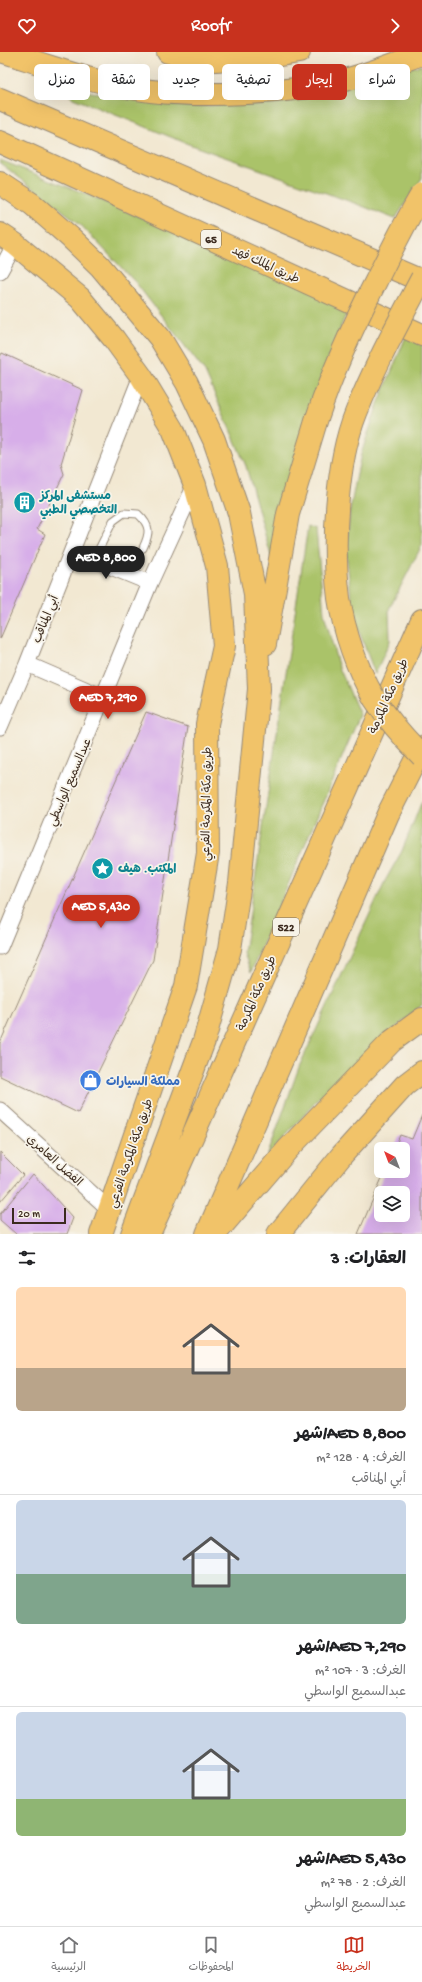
<!DOCTYPE html>
<html lang="ar">
<head>
<meta charset="utf-8">
<style>
  body { margin:0; font-family:"Gochi Hand","Playpen Sans Arabic",sans-serif; background:#f2f2f2; color:#202124; direction:rtl; height:100vh; display:flex; flex-direction:column; font-size:15px; white-space:nowrap }
  * { box-sizing:border-box; margin:0 }
  p { font-size:13px; color:#757577 }
  .icon { flex:none; width:22px; height:22px; fill:none; stroke:currentColor; stroke-width:2; stroke-linecap:round; stroke-linejoin:round }
  .map { position:relative; height:1182px; overflow:hidden; direction:ltr }
  .details { display:flex; flex-direction:column; background:#fff; flex:1 }
  .details>* { flex:none }
  .banner { position:absolute; left:12px; top:12px; width:398px; height:36px; direction:rtl; display:flex; gap:8px }
  .needle { width:26px; rotate:318deg }
  .tools { position:absolute; left:374px; top:1090px; display:grid; gap:8px }
  .tools a { display:grid; place-items:center; width:36px; height:36px; border-radius:6px; background:#fff; box-shadow:0 4px 16px #0002; font-size:20px }
  .scale { position:absolute; left:12px; bottom:10px; width:54px; box-sizing:border-box; padding-left:4px; border:2px solid #3b2a1e; border-top:0; font-size:11px; line-height:14px; white-space:nowrap; color:#3b2a1e; -webkit-text-stroke:3px #f7f3e8; paint-order:stroke }
  .price { position:absolute; translate:-50% -34px; padding:0 9px; border-radius:14px; background:#c8321e; color:#fff; font-size:13px; line-height:26px; filter:drop-shadow(0 1px 2px #0008) }
  .price::after { content:''; position:absolute; left:50%; top:24px; width:12px; height:9px; margin-left:-6px; background:inherit; clip-path:polygon(0 0,100% 0,50% 100%) }
  .price.current { background:#222; color:#fff }
  ul { padding:0; list-style:none }
  li { display:grid; align-content:center; gap:8px; height:212px; padding:0 16px }
  li+li { border-top:1px solid #e0e0e0 }
  li span { display:grid; place-items:center; height:124px; border-radius:6px; color:#555 }
  li>.icon { margin-inline-start:auto }
  span .icon { width:72px; height:72px; fill:#fffc; stroke-width:1 }
  li b { font-size:17px }
  h2 { display:flex; justify-content:space-between; align-items:center; height:48px; padding:0 16px; font-size:17px }
  .tag { padding:0 14px; border-radius:6px; background:#fff; box-shadow:0 4px 16px #0002; font-size:14px; line-height:36px }
  .tag.current { background:#c8321e; color:#fff }
  header { display:flex; justify-content:space-between; align-items:center; height:52px; padding:0 16px; background:#c8321e; color:#fff; font-size:18px; font-weight:600 }
  .tabs { display:flex; justify-content:space-around; align-items:center; height:56px; border-top:1px solid #e0e0e0; background:#fff; font-size:11px; color:#757577 }
  .tabs a { display:grid; justify-items:center; gap:2px }
  .tabs .current { color:#c8321e }
  .map>svg:first-child { display:block }
</style>
</head>
<body>
<header><svg class="icon" aria-label="forward" viewBox="0 0 24 24"><path d="M9 5l7 7-7 7"/></svg>Roofr<svg class="icon" aria-label="heart" viewBox="0 0 24 24"><path d="M12 20l-8-8c-3-5 5-10 8-4 3-6 11-1 8 4z"/></svg></header>
<div class="map">
<svg width="422" height="1182" viewBox="0 0 422 1182">
  <rect width="100%" height="100%" fill="#f7f3e8"/>
  <filter id="ink" filterUnits="userSpaceOnUse"><feTurbulence type="fractalNoise" baseFrequency=".025" numOctaves="2"/><feDisplacementMap in="SourceGraphic" scale="8" xChannelSelector="R" yChannelSelector="G"/><feConvolveMatrix kernelMatrix="1 2 1 2 8 2 1 2 1" color-interpolation-filters="sRGB"/></filter>
  <filter id="wash" filterUnits="userSpaceOnUse"><feTurbulence type="fractalNoise" baseFrequency=".012" numOctaves="4" result="noise"/><feDisplacementMap in="SourceGraphic" scale="16" xChannelSelector="R" yChannelSelector="G"/><feGaussianBlur stdDeviation="0.9" result="paint"/><feColorMatrix in="noise" values="0 0 0 0 0 0 0 0 0 0 0 0 0 0 0 0 0 1.4 0 .05"/><feComposite in="paint" operator="in"/></filter>
  <g filter="url(#wash)">
    <rect width="100%" height="100%" fill="#f2e8d2"/>
    <path fill="#aac369" stroke="#727644" d="M422,13V126L395,167L357,152L191,93L73,46L58,35L191,55L249,51Z
      M0,108L86,142L349,254L326,313L273,511L246,414L205,320L136,231L79,171L0,111Z
      M407,282L422,290V493L389,557L390,589L375,622L353,563L346,499L350,458L361,402L378,352Z
      M308,474L316,477L324,561L338,613L360,663L251,920L244,901Z
      M422,749V953L360,1007L320,1045L267,1105L299,1015L385,829L402,799Z"/>
    <g id="blocks">
      <path fill="#d7aee9" fill-rule="evenodd" d="M2,301L83,338L61,412L64,422L37,477L45,482L0,587V305Z
        M146,660L188,675L153,908L78,1061L0,1024V991Z
        M422,1063V1182H358L385,1119H403V1097H394L400,1083L412,1087ZM381,1141H403V1163H381Z
        M0,1100L23,1123L0,1150Z
        M33,1122L73,1166L67,1182H16L0,1168V1162Z"/>
    </g>
  </g>
  <g filter="url(#ink)">
    <use href="#blocks" fill-opacity="0" stroke="#968978" stroke-width="1"/>
    <g fill="none" stroke-linecap="round" stroke-linejoin="round">
      <defs>
        <path id="lane" d="M93,509L113,469L124,461L138,462C151,474 150,481 143,496"/>
        <path id="street" d="M0,219L15,192
          M72,499L150,531
          M27,612L103,645
          M0,675L27,612L141,324
          M0,895L150,531L195,433
          M0,1058L110,1158"/>
        <path id="primary" d="M168,0L215,8L268,5L299,0
          M0,182L15,192L80,246L114,287L141,324L173,377L195,433L217,514L224,594L207,672L208,801L186,934L101,1182
          M278,1182L342,1103L405,1033L422,1020"/>
        <path id="highway" d="M4,0C52,15 100,33 151,39C204,45 280,42 332,31C363,25 393,12 422,2
          M0,47L422,229
          M0,90L422,283
          M0,131L32,152L71,186L100,214L160,286L187,331L214,388L239,461L255,542L259,637L240,831L230,897L204,989L132,1182
          M265,592L288,462L317,366
          M149,1182L422,568
          M207,1182L388,762L422,695
          M215,1182L288,1097L392,989L422,967"/>
      </defs>
      <use href="#lane" stroke="#968978" stroke-width="9"/>
      <use href="#street" stroke="#968978" stroke-width="17"/>
      <use href="#primary" stroke="#968978" stroke-width="24"/>
      <use href="#highway" stroke="#968978" stroke-width="24"/>
      <use href="#lane" stroke="#fff" stroke-width="7"/>
      <use href="#street" stroke="#fff" stroke-width="15"/>
      <use href="#primary" stroke="#f1c369" stroke-width="22"/>
      <use href="#highway" stroke="#f1c369" stroke-width="22"/>
      <defs>
        <path id="highway-bridge" d="M422,226C399,270 374,315 356,361C336,411 332,493 339,546C344,580 357,617 374,646C388,668 404,686 422,704
          M317,366C333,318 353,274 376,229C391,199 405,170 422,142"/>
      </defs>
      <use href="#highway-bridge" stroke="#968978" stroke-width="24" stroke-linecap="butt"/>
      <use href="#highway-bridge" stroke="#f1c369" stroke-width="22"/>
    </g>
  </g>
  <defs>
    <symbol id="building-disc" viewBox="-11 -11 22 22"><circle r="9.5" fill="#0f9aa8" stroke="#f7f3e8"/><path d="M-4-6H4V6H1V3H-1V6H-4ZM-2.5-4.3h1.7v1.8h-1.7ZM.8-4.3h1.7v1.8H.8ZM-2.5-1h1.7V.8h-1.7ZM.8-1h1.7V.8H.8Z" fill="#fff"/></symbol>
    <symbol id="sight-disc" viewBox="-11 -11 22 22"><circle r="9.5" fill="#0f9aa8" stroke="#f7f3e8"/><path d="M0-6L1.8-2.2L6-1.7L2.9 1.2L3.7 5.4L0 3.3L-3.7 5.4L-2.9 1.2L-6-1.7L-1.8-2.2Z" fill="#fff"/></symbol>
    <symbol id="shop-disc" viewBox="-11 -11 22 22"><circle r="9.5" fill="#3f7fe0" stroke="#f7f3e8"/><path d="M-5-2.5h2.3a2.7 3.5 0 0 1 5.4 0H5L5.5 6h-11ZM-1.5-2.5h3a1.5 2.3 0 0 0-3 0Z" fill="#fff"/></symbol>
  </defs>
  <g fill-rule="evenodd">
    <use href="#building-disc" x="12" y="438" width="25" height="25"/>
    <use href="#sight-disc" x="90" y="804" width="25" height="25"/>
    <use href="#shop-disc" x="78" y="1016" width="25" height="25"/>
  </g>
  <g text-anchor="middle" stroke-width="3.5" stroke-linejoin="round" paint-order="stroke">
    <g fill="#f7f3e8" stroke="#73665b" stroke-width="1">
      <rect x="201" y="178" width="20" height="18" rx="3"/>
      <rect x="273" y="866" width="26" height="18" rx="3"/>
    </g>
    <g font-size="11" font-weight="bold" fill="#3b2a1e">
      <text x="211" y="191">65</text>
      <text x="286" y="879">522</text>
    </g>
    <g font-size="12" fill="#3b2a1e" stroke="#f7f3e8">
      <text transform="translate(266 212) rotate(25)" y="4">طريق الملك فهد</text>
      <text transform="translate(45 567) rotate(-68)" y="4">أبي المناقب</text>
      <text transform="translate(388 644) rotate(-66)" y="4">طريق مكة المكرمة</text>
      <text transform="translate(69 730) rotate(-67)" y="4">عبدالسميع الواسطي</text>
      <text transform="translate(206 752) rotate(-89)" y="4">طريق مكة المكرمة الفرعي</text>
      <text transform="translate(256 941) rotate(-66)" y="4">طريق مكة المكرمة</text>
      <text transform="translate(130 1101) rotate(-71)" y="4">طريق مكة المكرمة الفرعي</text>
      <text transform="translate(55 1108) rotate(42)" y="4">الفضل العامري</text>
    </g>
    <g font-size="12" font-weight="bold" fill="#0d838f" stroke="#f7f3e8" text-anchor="start">
      <text x="40" y="447">مستشفى المركز<tspan x="40" dy="14">التخصصي الطبي</tspan></text>
      <text x="118" y="820">المكتب. هيف</text>
    </g>
    <g font-size="12" font-weight="bold" fill="#366cbe" stroke="#f7f3e8" text-anchor="start">
      <text x="106" y="1033">مملكة السيارات</text>
    </g>
  </g>
</svg>
<div class="tools">
<a><svg class="needle" viewBox="-14 -14 28 28"><path d="M0-13l5 13h-10z" fill="#e53935"/><path d="M0 13l5-13h-10z" fill="#757577"/></svg></a>
<a><svg class="icon" aria-label="layers" viewBox="0 0 24 24"><path d="M12 4l9 5-9 5-9-5zM3 14l9 5 9-5"/></svg></a>
</div>
<div class="scale">20 m</div>
<b class="price current" style="left:106px;top:528px">AED 8,800</b>
<b class="price" style="left:108px;top:668px">AED 7,290</b>
<b class="price" style="left:101px;top:877px">AED 5,430</b>
<div class="banner">
<a class="tag">شراء</a>
<a class="tag current">إيجار</a>
<a class="tag">تصفية</a>
<a class="tag">جديد</a>
<a class="tag">شقة</a>
<a class="tag">منزل</a>
</div>
</div>
<section class="details">
<h2>العقارات: 3<svg class="icon" aria-label="filters" viewBox="0 0 24 24"><path d="M4 7h16M4 17h16"/><circle cx="9" cy="7" r="2"/><circle cx="15" cy="17" r="2"/></svg></h2>
<ul>
<li><span style="background:linear-gradient(#ffd9b3 65%,#b9a48a 0)"><svg class="icon" aria-label="home" viewBox="0 0 24 24"><path d="M3 11l9-7 9 7M6 9v11h12V9"/></svg></span><div><b>AED 8,800/شهر</b><p>الغرف: 4 · 128 m²</p><p>أبي المناقب</p></div></li>
<li><span style="background:linear-gradient(#c9d6e8 60%,#7fa58c 0)"><svg class="icon" aria-label="home" viewBox="0 0 24 24"><path d="M3 11l9-7 9 7M6 9v11h12V9"/></svg></span><div><b>AED 7,290/شهر</b><p>الغرف: 3 · 107 m²</p><p>عبدالسميع الواسطي</p></div></li>
<li><span style="background:linear-gradient(#c9d6e8 70%,#8fb573 0)"><svg class="icon" aria-label="home" viewBox="0 0 24 24"><path d="M3 11l9-7 9 7M6 9v11h12V9"/></svg></span><div><b>AED 5,430/شهر</b><p>الغرف: 2 · 78 m²</p><p>عبدالسميع الواسطي</p></div></li>
</ul>
</section>
<nav class="tabs">
<a class="current"><svg class="icon" aria-label="map" viewBox="0 0 24 24"><path d="M3 6l6-2 6 2 6-2v14l-6 2-6-2-6 2zM9 4v14M15 6v14"/></svg>الخريطة</a>
<a><svg class="icon" aria-label="saved" viewBox="0 0 24 24"><path d="M7 4h10v16l-5-4-5 4z"/></svg>المحفوظات</a>
<a><svg class="icon" aria-label="home" viewBox="0 0 24 24"><path d="M3 11l9-7 9 7M6 9v11h12V9"/></svg>الرئيسية</a>
</nav>
</body>
</html>
